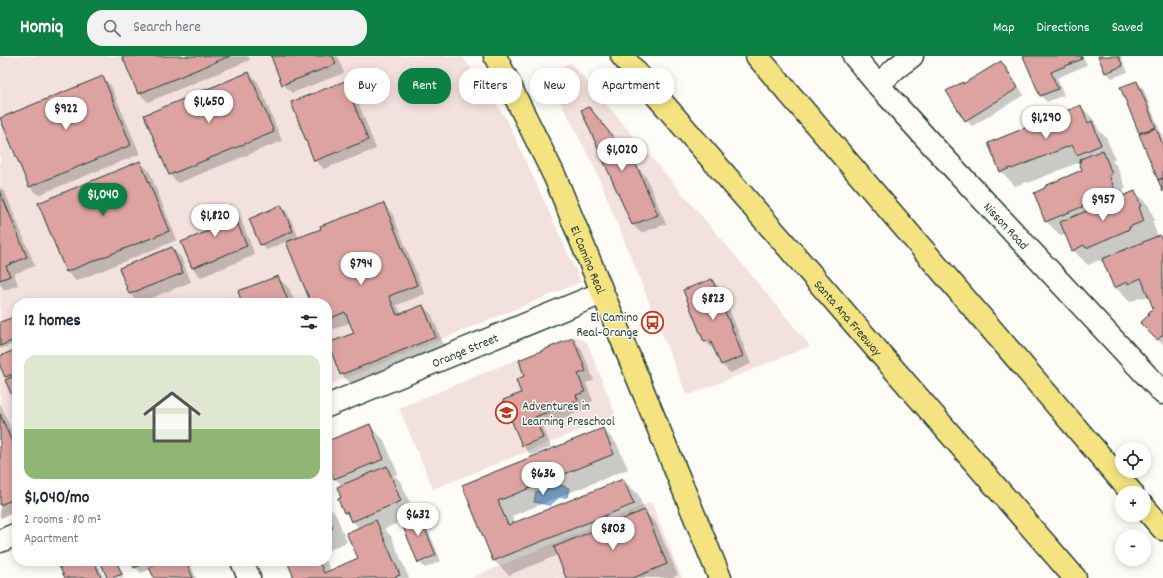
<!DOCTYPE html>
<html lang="en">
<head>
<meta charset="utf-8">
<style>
  body { margin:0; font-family:Dekko,sans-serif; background:#f2f2f3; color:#1f2937; height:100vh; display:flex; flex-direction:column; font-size:15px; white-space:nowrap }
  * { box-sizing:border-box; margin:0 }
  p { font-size:13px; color:#747a83 }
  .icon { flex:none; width:22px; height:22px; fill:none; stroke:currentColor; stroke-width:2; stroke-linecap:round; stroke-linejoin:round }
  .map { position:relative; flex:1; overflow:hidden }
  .drawer { position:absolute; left:12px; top:242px; width:320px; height:268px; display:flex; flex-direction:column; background:#fff; border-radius:16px; box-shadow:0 2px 10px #0003 }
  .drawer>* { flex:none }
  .banner { position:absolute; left:344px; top:12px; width:380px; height:36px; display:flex; gap:8px }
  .tools { position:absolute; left:1115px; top:386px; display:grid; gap:8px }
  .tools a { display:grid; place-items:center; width:36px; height:36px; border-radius:50%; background:#fff; box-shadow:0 2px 10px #0003; font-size:20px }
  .price { position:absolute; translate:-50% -34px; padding:0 9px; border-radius:14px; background:#fff; color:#222; font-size:13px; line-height:26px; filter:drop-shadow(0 1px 2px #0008) }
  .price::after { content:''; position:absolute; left:50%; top:24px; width:12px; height:9px; margin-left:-6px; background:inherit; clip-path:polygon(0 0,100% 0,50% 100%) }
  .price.selected { background:#0b8043; color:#fff }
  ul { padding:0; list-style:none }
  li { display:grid; align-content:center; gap:8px; height:212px; padding:0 12px }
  li span { display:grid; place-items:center; height:124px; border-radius:12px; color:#555 }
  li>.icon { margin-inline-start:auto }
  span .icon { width:72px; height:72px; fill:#fffc; stroke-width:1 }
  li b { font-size:17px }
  h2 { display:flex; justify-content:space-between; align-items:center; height:48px; padding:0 12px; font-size:17px }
  .pill { padding:0 14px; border-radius:16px; background:#fff; box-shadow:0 2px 10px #0003; font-size:14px; line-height:36px }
  .pill.selected { background:#0b8043; color:#fff }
  header { display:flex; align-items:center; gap:24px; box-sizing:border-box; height:56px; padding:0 20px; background:#0b8043; color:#fff }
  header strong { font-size:19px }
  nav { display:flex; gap:22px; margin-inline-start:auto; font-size:14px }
  .search { width:280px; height:36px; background:#f2f2f3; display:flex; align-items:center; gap:10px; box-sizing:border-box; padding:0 14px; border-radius:16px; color:#747a83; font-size:15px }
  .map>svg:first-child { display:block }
</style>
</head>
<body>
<header>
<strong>Homiq</strong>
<div class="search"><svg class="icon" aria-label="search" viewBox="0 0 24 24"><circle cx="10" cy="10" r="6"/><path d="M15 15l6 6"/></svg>Search here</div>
<nav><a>Map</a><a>Directions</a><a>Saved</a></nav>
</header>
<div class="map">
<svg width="1163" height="522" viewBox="0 0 1163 522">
  <rect width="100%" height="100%" fill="#fdfcf7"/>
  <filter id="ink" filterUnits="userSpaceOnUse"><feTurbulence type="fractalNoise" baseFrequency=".025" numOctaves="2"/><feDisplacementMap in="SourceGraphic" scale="8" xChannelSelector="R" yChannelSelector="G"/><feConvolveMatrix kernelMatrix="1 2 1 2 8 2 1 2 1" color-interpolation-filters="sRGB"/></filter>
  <g filter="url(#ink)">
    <path fill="#f3e1dd" d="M0,0H462L507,64L581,226L327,330V247H17V456L0,463Z
      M570,6L729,192L810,290L687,340L596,115L548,21Z
      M574,280L587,286L616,360L433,433L399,352Z
      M651,446L682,522H471Z"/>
    <path fill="#8dbee9" stroke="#618aa1" d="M555,427L569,432L567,441H559L550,449L534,446L536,435L543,436Z"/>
    <path fill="#0003" d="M123,0H248L250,4L148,46L139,37Z
      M272,0H338L344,17L292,37L283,28Z
      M1024,0H1083L1087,9L1057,22L1064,39L1047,46L1041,40Z
      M1099,0H1123L1121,1L1128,16L1112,22L1106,16Z
      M1001,6L1007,12L1024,39L972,70L966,64L962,27L964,28Z
      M249,17L258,26L282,85L178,127L169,118Z
      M102,21L111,30L140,98L38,139L30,131Z
      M345,26L354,35L376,93L324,113L315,104Z
      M1137,26L1143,32L1163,82V134L1121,32Z
      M1081,50L1095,65L1099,75L1106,81L1115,103L1112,105L1117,110L1126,132L1123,133L1125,140L1135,136L1149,150L1155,165H1152L1158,181L1160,180L1163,183V289L1142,267L1151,259L1154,252L1148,240L1143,242L1142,241L1130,246L1115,231L1104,205L1101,206L1099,204L1088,209L1073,194L1066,178L1061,180L1046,165L1084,115L1080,106L1028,127L1026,126L1015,130L1001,115Z
      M588,52L597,61L646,121L666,168L641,177L632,168Z
      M140,106L149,115L177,184L76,225L67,216L39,148Z
      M0,131L5,136L35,210L14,218L18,229L5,234L0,229Z
      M383,148L392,157L425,238L397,249L401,258L423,250L432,259L444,290L350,327L341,318L355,277L351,266L329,275L327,273V247H312L287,185L267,194L261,188L281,150L287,156L299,182Z
      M230,150L239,159L255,199L201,221L192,212L182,187L212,175Z
      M172,192L181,201L191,226L139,247L130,238L120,212Z
      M277,221L289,232L295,247H243Z
      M712,224L721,233L751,308L730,317L722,308L716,294H714L705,285Z
      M17,261V287L0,293V267Z
      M572,283L581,292L594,324L586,327L593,345L584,348L586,353L543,370L551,391L531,399L523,390V338Z
      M17,294V346L14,344L9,324L5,321L0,307V301Z
      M327,325L330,333L327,334Z
      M0,347L17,388V455L0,462Z
      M369,369L384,384L398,418L394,419L401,426L415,459L418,458L424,464L441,505L425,512L419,506L402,465L384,473L391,480L409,522H295L288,505H326L331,515L359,503V472L345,457L342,430L327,413V386Z
      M603,373L617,388L628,413L512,460L515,468L623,424L638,438L645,456L656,467L678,519L671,522H568L558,499L509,519L494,505L463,430Z
      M327,449L335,457L347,486L327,495Z
      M71,505H97L104,522H66Z
      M107,505H117L124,521L108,522Z
      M133,505H150L153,511L167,505H189L196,522H155L151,513L141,517L135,511Z"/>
    <path fill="#dda3a1" stroke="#1f3d34" d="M122,0H230L138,38Z
      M271,0H333L336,8L282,29Z
      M1023,0H1081L1082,3L1051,16L1058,33L1040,40Z
      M1098,0H1118L1123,10L1105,17Z
      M1001,5L1018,32L965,65L946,35L963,26V28Z
      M249,16L274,76L169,119L144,59Z
      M103,20L131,89L29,131L0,62Z
      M345,25L368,84L314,105L291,46Z
      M1137,25L1156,71L1139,77L1120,31Z
      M1081,49L1088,67L1092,65L1101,89L1077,99L1072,89L1012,113L1011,112L1000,116L988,87Z
      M589,51L637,111L658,159L632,169L581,54Z
      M1156,72L1163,89V122L1158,124L1139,78Z
      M1103,94L1112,118L1109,119L1116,137L1045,166L1034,137L1045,132V130L1082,114L1079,106L1081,105L1080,103Z
      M140,105L169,175L66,216L38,147Z
      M1163,122V136L1158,124Z
      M0,135L27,201L6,210L10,220L0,224Z
      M1135,135L1141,150L1139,151L1144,165L1129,171L1130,173L1086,192L1084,189L1072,195L1060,166Z
      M384,147L417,229L389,240L397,259L423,249L436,281L340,319L328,287L354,277L345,256L327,264V247H311L286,186L321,173L320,170Z
      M230,149L247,190L192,212L181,186L211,174L205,159Z
      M281,149L293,175L260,189L249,163Z
      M1160,179L1163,186V279L1157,284L1140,267L1149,259L1148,257L1153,252L1141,222L1128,228L1127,226L1114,232L1102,203Z
      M172,191L183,217L129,238L119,212Z
      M278,220L289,247H242L238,235Z
      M712,223L743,300L721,309L710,284L704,286L683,234Z
      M120,243L122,247H111Z
      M17,260V283L0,290V266Z
      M573,282L586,315L578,318L585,336L576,339L578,344L535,361L543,382L522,390L503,344L521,337L516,324L524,320L519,304Z
      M17,293V317L5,321L0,310V300Z
      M17,319V343L14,344L5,324Z
      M0,358L17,398V442L0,449Z
      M370,368L384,403L334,423L329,413L327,414V385Z
      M603,372L614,398L498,445L508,469L623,423L634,448L493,505L462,429Z
      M387,410L401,445L351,466L347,456L344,457L338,443L341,442L337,431Z
      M645,454L667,508L633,522H566L554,491Z
      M327,456L333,472L327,474Z
      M418,456L436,499L418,507L400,463Z
      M376,464L400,519L392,522H294L287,505H319L324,517L358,502L346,477Z
      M70,505H94L101,522H65L59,510Z
      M105,505H116L122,518L112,522H107L101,507Z
      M132,505H148V506L134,512Z
      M164,505H186L193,522H154L149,511Z"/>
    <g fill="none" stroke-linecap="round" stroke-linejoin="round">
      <defs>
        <g id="minor">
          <path id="s1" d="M854,0L878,29L934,91L1163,337"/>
          <path d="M878,29L896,12L912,0"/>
          <path id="s2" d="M327,350L602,237"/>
          <path d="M0,485L17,478"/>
          <path d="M242,505L249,522"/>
        </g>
        <g id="major">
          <path id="s3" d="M495,0L555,121L720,522"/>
        </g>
        <g id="highway">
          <path id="s4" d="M622,0L1075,522"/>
          <path d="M757,0L1132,437"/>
          <path d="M1144,451L1163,473"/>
        </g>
      </defs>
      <use href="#minor" stroke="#1f3d34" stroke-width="25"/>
      <use href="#major" stroke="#1f3d34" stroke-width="25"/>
      <use href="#highway" stroke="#1f3d34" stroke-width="25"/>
      <use href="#minor" stroke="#fdfcf7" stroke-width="22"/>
      <use href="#major" stroke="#f5e382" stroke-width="22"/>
      <use href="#highway" stroke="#f5e382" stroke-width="22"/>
    </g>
  </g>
  <defs>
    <symbol id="bus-ring" viewBox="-11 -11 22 22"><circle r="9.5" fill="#fdfcf7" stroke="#c8321e" stroke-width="1.5"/><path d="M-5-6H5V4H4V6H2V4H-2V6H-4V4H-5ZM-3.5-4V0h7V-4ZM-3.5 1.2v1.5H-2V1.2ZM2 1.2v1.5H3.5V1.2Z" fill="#c8321e"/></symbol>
    <symbol id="school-ring" viewBox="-11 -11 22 22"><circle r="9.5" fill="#fdfcf7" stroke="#c8321e" stroke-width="1.5"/><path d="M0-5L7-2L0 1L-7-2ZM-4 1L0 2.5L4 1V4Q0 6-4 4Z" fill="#c8321e"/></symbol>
  </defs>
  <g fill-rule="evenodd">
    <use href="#bus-ring" x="640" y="254" width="25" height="25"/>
    <use href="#school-ring" x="494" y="344" width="25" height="25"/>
  </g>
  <g text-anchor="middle" stroke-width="3" stroke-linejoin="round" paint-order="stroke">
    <g font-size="13" fill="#1f3d34" stroke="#fdfcf7">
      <text dy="5" stroke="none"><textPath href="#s1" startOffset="228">Nisson Road</textPath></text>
      <text dy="5" stroke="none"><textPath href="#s3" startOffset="224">El Camino Real</textPath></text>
      <text dy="5" stroke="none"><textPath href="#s4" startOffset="346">Santa Ana Freeway</textPath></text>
      <text dy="5" stroke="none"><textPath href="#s2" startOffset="149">Orange Street</textPath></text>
    </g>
    <g font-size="13" fill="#1f3d34" stroke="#fdfcf7" text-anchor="end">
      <text x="638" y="265">El Camino<tspan x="638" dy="15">Real-Orange</tspan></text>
      <text x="522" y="354" text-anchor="start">Adventures in<tspan x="522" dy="15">Learning Preschool</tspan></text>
    </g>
  </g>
</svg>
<div class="tools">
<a><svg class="icon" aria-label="locate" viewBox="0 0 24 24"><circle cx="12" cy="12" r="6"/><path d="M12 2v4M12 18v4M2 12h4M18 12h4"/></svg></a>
<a>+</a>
<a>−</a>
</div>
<b class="price" style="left:209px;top:68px">$1,650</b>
<b class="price" style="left:66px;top:75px">$922</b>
<b class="price" style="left:1046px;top:84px">$1,290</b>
<b class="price" style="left:622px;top:116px">$1,020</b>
<b class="price selected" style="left:103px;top:161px">$1,040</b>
<b class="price" style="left:1103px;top:166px">$957</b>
<b class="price" style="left:215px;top:182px">$1,820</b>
<b class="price" style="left:361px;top:230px">$794</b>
<b class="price" style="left:713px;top:265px">$823</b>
<b class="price" style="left:543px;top:440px">$636</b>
<b class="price" style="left:418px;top:481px">$632</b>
<b class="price" style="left:613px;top:495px">$803</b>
<div class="banner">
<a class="pill">Buy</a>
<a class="pill selected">Rent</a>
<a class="pill">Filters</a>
<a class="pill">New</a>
<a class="pill">Apartment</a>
</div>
<section class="drawer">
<h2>12 homes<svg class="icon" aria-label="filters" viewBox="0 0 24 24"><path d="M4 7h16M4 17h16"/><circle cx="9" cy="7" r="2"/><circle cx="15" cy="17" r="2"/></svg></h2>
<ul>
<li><span style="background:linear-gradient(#dfe7d0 60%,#8fb573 0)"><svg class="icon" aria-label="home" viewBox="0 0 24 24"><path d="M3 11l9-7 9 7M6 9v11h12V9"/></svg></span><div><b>$1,040/mo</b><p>2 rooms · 80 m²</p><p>Apartment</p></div></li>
</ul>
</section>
</div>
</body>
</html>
